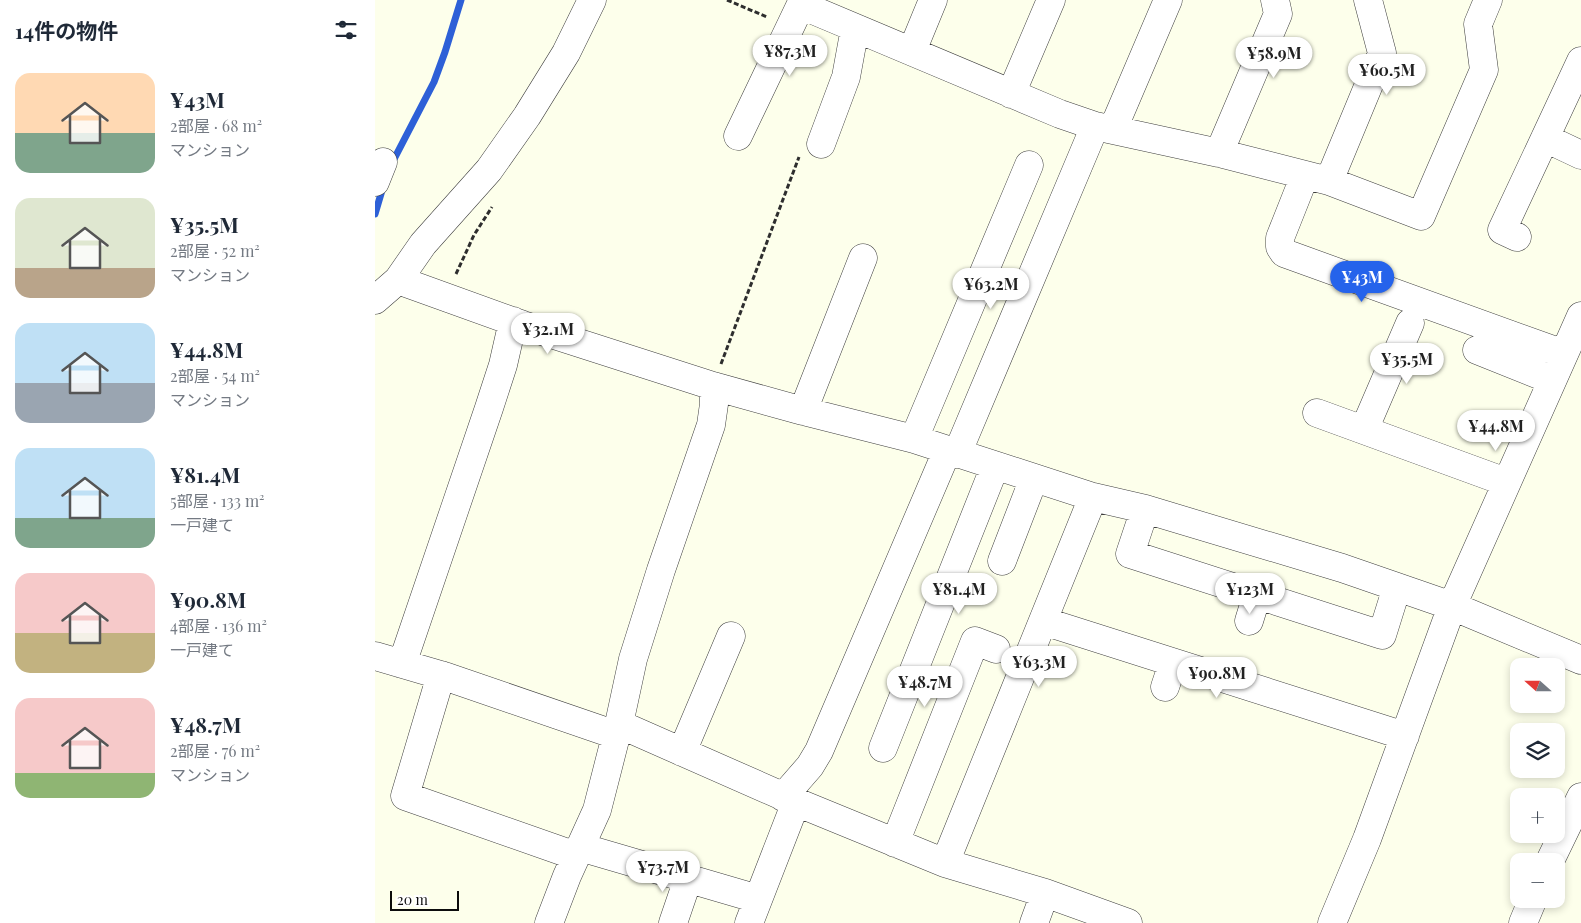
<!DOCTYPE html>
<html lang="ja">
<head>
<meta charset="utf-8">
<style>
  body { margin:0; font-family:"Playfair Display","Noto Sans JP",serif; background:#f6f6f7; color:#1f2937; height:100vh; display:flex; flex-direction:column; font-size:19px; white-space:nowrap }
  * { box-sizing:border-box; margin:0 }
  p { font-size:16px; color:#747a83 }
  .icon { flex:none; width:28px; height:28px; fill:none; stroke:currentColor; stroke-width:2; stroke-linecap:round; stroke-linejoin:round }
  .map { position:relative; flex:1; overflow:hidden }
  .side { display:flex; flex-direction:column; background:#fff; width:375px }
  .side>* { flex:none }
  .needle { width:32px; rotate:291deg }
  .tools { position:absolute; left:1135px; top:658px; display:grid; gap:10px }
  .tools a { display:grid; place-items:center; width:55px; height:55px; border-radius:10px; background:#fff; box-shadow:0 2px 8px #0003; font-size:25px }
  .scale { position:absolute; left:15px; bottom:12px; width:69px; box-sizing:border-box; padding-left:5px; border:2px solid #0c0c0c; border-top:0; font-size:14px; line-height:18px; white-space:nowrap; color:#0c0c0c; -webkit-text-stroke:4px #fff; paint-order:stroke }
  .price { position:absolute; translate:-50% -42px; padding:0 11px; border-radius:18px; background:#fff; color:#222; font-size:16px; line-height:32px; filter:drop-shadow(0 1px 2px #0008) }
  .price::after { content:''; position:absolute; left:50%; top:30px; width:15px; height:11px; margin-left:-8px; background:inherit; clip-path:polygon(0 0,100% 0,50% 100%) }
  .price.current { background:#2563eb; color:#fff }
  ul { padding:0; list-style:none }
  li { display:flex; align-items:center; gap:15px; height:125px; padding:0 15px }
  li span { display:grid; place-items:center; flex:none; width:140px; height:100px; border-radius:15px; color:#555 }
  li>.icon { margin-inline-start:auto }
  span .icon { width:60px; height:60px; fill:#fffc; stroke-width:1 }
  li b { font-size:21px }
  h2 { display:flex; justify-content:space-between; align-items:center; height:60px; padding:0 15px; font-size:21px }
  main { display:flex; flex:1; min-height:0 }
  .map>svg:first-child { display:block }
</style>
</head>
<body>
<main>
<section class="side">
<h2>14件の物件<svg class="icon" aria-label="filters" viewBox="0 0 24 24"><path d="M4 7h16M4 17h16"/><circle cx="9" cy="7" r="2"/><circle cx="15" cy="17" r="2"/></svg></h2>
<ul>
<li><span style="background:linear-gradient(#ffd9b3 60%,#7fa58c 0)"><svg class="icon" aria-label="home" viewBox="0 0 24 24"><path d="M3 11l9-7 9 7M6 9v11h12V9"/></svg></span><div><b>¥43M</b><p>2部屋 · 68 m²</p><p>マンション</p></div></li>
<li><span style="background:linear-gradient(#dfe7d0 70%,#b9a48a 0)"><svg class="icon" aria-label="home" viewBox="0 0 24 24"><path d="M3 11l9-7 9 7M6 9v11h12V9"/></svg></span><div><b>¥35.5M</b><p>2部屋 · 52 m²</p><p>マンション</p></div></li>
<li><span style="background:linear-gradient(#bfe0f5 60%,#9aa5b1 0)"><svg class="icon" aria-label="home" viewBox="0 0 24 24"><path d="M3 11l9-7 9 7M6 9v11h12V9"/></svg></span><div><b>¥44.8M</b><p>2部屋 · 54 m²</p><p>マンション</p></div></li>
<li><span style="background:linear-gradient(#bfe0f5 70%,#7fa58c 0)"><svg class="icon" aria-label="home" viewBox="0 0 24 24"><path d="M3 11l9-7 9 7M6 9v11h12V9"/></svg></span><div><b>¥81.4M</b><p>5部屋 · 133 m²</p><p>一戸建て</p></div></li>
<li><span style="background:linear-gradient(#f6c9c9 60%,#c2b280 0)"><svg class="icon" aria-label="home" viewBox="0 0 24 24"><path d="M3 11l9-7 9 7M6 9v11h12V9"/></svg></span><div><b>¥90.8M</b><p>4部屋 · 136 m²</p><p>一戸建て</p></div></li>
<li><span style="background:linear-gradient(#f6c9c9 75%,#8fb573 0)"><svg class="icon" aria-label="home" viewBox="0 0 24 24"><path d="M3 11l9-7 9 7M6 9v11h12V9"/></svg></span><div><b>¥48.7M</b><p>2部屋 · 76 m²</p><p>マンション</p></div></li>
</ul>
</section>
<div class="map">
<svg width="1206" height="923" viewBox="0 0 1206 923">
  <rect width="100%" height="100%" fill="#fdffeb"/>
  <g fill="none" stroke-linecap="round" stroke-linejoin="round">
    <path stroke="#2d60d7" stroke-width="7" d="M16,165L59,82L70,52L86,0
      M0,214L8,187"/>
    <defs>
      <path id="minor" d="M426,5L685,114L720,126L844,153L954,181L1046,216L1109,70L1103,24L1113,0
        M537,51L558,0
        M636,94L676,0
        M738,129L793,0
        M363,136L428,0
        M1170,138L1206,155
        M446,144L471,77L480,28
        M844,153L903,14L900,0
        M930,175L905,238V247L909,253L1189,354
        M954,181L1007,53L993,0
        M0,182L8,162
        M1142,237L1127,230L1206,61
        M23,280L148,325L338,386L428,411L539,439L718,497L770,509L967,568L1077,606L1206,660
        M0,300L23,280L48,244L114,170L152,116L191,53L217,0
        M1102,350L1177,380
        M428,411L488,258
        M942,413L1131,482
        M989,430L1035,323
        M539,439L654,165
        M582,454L720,126
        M770,509L755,554L1007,635L1022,587
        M627,561L659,478
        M668,621L1030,736
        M874,621L882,595
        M0,656L72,677L241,735
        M27,664L114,408L128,365L138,321
        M66,675L30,796L201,856
        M790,687L798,663
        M244,724L421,802L570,863L670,893L753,923
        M508,748L620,466
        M307,752L356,636
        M408,797L435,766L444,751L572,451
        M520,843L600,641L621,649
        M205,847L383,899
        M1175,861L1206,797
        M570,863L718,497
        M174,923L192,876L222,810L244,724L258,659L286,570L336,425L339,404L338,386
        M298,923L313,879
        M374,923L421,802
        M659,923L670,893
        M957,923L992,839L1077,606L1206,316
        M1148,923L1158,899"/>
    </defs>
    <use href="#minor" stroke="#3f3f3f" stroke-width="29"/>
    <path stroke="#2e2e2e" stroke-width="3" stroke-dasharray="5 2.5" stroke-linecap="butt" d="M352,0L392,17
      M81,274L99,235L117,207
      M346,364L424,157"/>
    <use href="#minor" stroke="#fff" stroke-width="28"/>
  </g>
</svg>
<div class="tools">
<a><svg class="needle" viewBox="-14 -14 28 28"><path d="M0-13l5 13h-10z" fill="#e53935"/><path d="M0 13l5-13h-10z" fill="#747a83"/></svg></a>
<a><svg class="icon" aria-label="layers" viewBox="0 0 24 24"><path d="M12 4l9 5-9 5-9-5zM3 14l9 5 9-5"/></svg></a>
<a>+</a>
<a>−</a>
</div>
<div class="scale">20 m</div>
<b class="price" style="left:415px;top:77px">¥87.3M</b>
<b class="price" style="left:899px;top:79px">¥58.9M</b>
<b class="price" style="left:1012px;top:96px">¥60.5M</b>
<b class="price current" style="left:987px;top:303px">¥43M</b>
<b class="price" style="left:616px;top:310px">¥63.2M</b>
<b class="price" style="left:173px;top:355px">¥32.1M</b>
<b class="price" style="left:1032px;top:385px">¥35.5M</b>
<b class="price" style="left:1121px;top:452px">¥44.8M</b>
<b class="price" style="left:584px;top:615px">¥81.4M</b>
<b class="price" style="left:875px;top:615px">¥123M</b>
<b class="price" style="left:664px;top:688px">¥63.3M</b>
<b class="price" style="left:842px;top:699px">¥90.8M</b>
<b class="price" style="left:550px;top:708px">¥48.7M</b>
<b class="price" style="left:288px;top:893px">¥73.7M</b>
</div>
</main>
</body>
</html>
